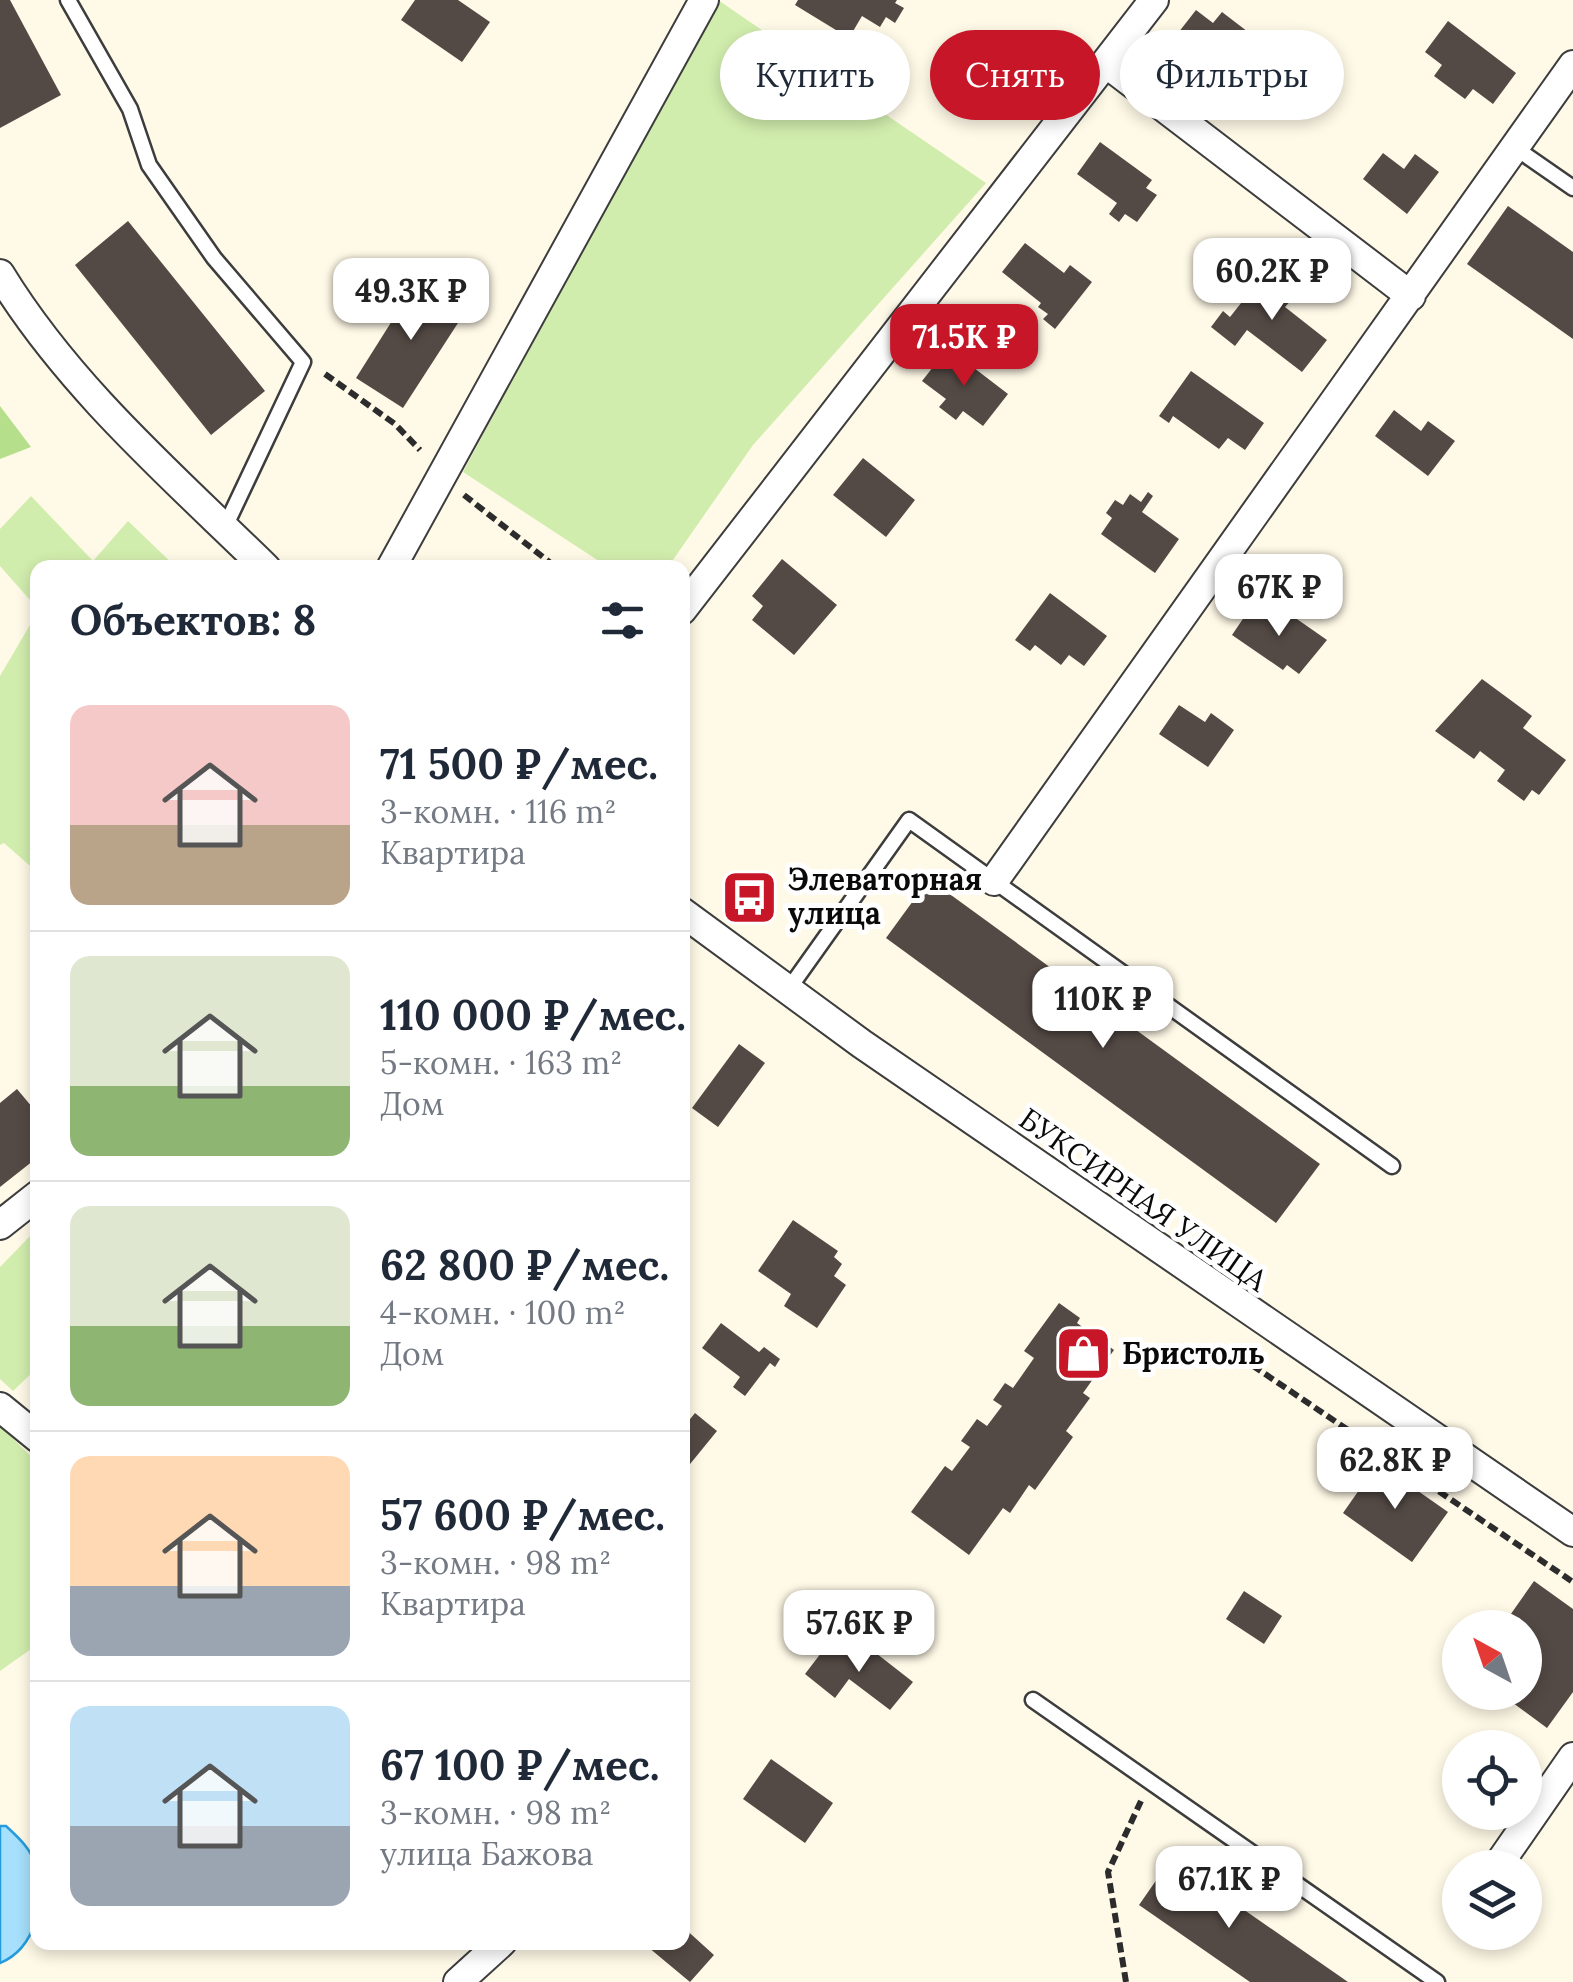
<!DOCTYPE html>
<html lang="ru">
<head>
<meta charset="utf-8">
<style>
  body { margin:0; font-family:Lora,serif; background:#f6f6f7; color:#1f2937; height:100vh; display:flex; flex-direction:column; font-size:38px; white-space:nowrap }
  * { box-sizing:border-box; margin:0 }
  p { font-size:32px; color:#747a83 }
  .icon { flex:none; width:55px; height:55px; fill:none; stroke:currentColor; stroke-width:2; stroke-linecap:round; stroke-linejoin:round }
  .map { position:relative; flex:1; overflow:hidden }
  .sheet { position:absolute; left:30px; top:560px; width:660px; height:1390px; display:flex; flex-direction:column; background:#fff; border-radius:20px; box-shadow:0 5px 15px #0003 }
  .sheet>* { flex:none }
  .hud { position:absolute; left:720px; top:30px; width:702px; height:90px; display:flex; gap:20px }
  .needle { width:65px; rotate:320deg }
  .buttons { position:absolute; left:1442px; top:1610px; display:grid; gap:20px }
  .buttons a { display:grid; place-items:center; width:100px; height:100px; border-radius:50%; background:#fff; box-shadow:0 5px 15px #0003; font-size:50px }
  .price { position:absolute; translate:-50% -85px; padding:0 22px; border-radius:20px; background:#fff; color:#222; font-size:32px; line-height:65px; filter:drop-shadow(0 2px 5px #0008) }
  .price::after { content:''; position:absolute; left:50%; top:60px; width:30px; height:22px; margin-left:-15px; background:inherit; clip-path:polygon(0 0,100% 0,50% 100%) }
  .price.selected { background:#c61627; color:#fff }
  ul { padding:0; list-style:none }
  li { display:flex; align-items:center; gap:30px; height:250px; padding:0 40px }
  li+li { border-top:2px solid #e0e1e3 }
  li span { display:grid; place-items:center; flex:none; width:280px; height:200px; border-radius:20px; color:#555 }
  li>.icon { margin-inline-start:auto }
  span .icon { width:120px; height:120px; fill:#fffc; stroke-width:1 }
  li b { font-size:42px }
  h2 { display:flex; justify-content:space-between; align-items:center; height:120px; padding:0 40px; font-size:42px }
  .chip { padding:0 35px; border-radius:45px; background:#fff; box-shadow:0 5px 15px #0003; font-size:35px; line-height:90px }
  .chip.selected { background:#c61627; color:#fff }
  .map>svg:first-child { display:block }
</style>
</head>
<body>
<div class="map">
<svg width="1573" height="1982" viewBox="0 0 1573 1982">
  <rect width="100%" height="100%" fill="#fff9e7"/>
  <path fill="#d1edad" d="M718,0L986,183L753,445L668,567H608L463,472Z
    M31,496L93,561L128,521L176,567L38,568L37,608L0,566V529Z
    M37,613V872L4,843L0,845V676Z
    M37,1229V1368L13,1391L0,1379V1267Z
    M0,1426L37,1462L38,1644L0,1671Z"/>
  <path fill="#b5df8b" d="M0,406L31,447L0,459Z"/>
  <path fill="#a6e0fc" stroke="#269cda" stroke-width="2.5" d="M0,1826H6C19,1838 30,1848 36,1865C48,1899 35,1949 0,1963Z"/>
  <path fill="#544a45" d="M0,0H10L61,95L0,128Z
    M415,0H458L490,22L462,62L401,20Z
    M798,0H897L895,3L904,8L895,23L886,17L880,27L862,16L849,38L795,5Z
    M1196,10L1213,23L1222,12L1252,35L1219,78L1171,42Z
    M1448,21L1516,73L1493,104L1473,89L1465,99L1434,76L1442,65L1425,52Z
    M1100,142L1152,180L1146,188L1157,195L1137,222L1125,214L1119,222L1109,214L1117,203L1077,174Z
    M1383,153L1404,169L1415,154L1439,172L1407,214L1363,179Z
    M1508,206L1573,252V339L1467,264Z
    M128,221L265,391L211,435L75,265Z
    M1025,243L1064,273L1070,265L1092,282L1055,329L1043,319L1048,314L1038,307L1041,303L1002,272Z
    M1268,269L1284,282L1280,288L1293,298L1285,307L1327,340L1302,372L1247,330L1235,346L1211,327L1223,311L1230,317Z
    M419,278L467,309L403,408L356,378Z
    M948,348L1008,394L983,426L963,411L956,420L939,407L946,399L922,381Z
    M1191,371L1264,423L1245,450L1228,438L1219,449L1173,416L1169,423L1159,416Z
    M1394,410L1421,431L1428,421L1455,441L1428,476L1375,436Z
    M863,458L915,500L886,537L833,495Z
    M1148,492L1153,496L1142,512L1179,539L1155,573L1101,534L1112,518L1106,513L1115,500L1123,505L1130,494L1141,502Z
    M782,559L837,605L794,655L752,620L763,606L752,596Z
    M1050,593L1107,636L1084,666L1069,655L1061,665L1035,645L1030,651L1015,640Z
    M1253,604L1277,621L1284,610L1327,640L1299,674L1287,665L1283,670L1232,635Z
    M1482,679L1532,716L1523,728L1566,760L1539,795L1532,790L1524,801L1497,781L1505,770L1480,751L1474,759L1435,731Z
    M1179,705L1205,722L1211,713L1234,730L1208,767L1159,734Z
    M929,879L1320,1164L1276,1223L886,938Z
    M739,1044L765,1063L718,1127L692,1108Z
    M17,1089L38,1114V1157L0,1187V1103Z
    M793,1220L838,1251L834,1257L842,1264L834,1276L846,1285L817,1328L784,1306L791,1294L758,1271Z
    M1059,1303L1080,1318L1077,1323L1114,1350L1083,1393L1090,1398L1066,1431L1073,1437L1035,1490L1029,1485L1010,1513L1003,1508L969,1555L911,1512L945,1466L952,1471L970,1447L961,1441L977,1419L987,1426L1002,1406L993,1400L1005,1383L1013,1388L1034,1358L1024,1351Z
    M721,1323L759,1352L764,1347L780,1359L775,1367L770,1363L745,1396L733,1387L740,1377L702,1348Z
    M695,1413L717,1431L686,1469L682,1421L686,1424Z
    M1378,1463L1448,1512L1412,1562L1343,1513Z
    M1534,1581L1573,1609V1692L1547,1728L1498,1692H1525V1628H1501Z
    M1244,1591L1282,1616L1264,1644L1226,1619Z
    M831,1640L861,1664L872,1650L913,1682L890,1710L849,1679L835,1698L805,1674Z
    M771,1759L833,1803L805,1843L743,1799Z
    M1171,1859L1348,1982H1250L1139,1905Z
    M682,1926L714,1955L690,1982L642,1942H682Z"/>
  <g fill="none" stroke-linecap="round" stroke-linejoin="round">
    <defs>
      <path id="service" d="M68,0L130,109L149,165L214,258L303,362L225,527
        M1514,147L1573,188
        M788,990L909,820L1392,1166
        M1033,1700L1437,1982"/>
      <path id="minor" d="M1106,63L1411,296
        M0,274C69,387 172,476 266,568
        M391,568L704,0
        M682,610L1154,0
        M994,881L1573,65
        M682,912L862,1044L1573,1532
        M0,1225L38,1195
        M0,1407L38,1438
        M1496,1868L1573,1757
        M458,1982L502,1942"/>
    </defs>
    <use href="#service" stroke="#3d3d3d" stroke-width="19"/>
    <use href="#minor" stroke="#3d3d3d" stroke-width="32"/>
    <path stroke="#2c2c2c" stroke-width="6" stroke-dasharray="10 5" stroke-linecap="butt" d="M325,374L395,424L420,450
      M464,495L557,568
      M1240,1357L1573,1582
      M1126,1982L1108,1872L1141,1801"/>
    <use href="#service" stroke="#fff" stroke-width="14"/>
    <use href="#minor" stroke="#fff" stroke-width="28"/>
  </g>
  <defs>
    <symbol id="bus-square" viewBox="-11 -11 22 22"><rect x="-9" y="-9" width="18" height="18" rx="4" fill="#c61627" stroke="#fff"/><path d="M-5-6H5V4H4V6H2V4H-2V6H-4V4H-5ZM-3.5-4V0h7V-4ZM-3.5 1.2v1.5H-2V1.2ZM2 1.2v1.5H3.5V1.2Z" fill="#fff"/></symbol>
    <symbol id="shop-square" viewBox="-11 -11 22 22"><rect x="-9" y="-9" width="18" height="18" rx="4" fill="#c61627" stroke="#fff"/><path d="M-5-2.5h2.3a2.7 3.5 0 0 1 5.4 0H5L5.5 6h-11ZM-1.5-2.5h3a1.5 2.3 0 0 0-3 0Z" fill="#fff"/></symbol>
  </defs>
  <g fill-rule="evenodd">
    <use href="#bus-square" x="718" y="866" width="63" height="63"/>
    <use href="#shop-square" x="1052" y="1322" width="63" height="63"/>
  </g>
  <g text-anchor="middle" stroke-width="10" stroke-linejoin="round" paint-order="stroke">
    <g font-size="30" font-weight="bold" fill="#0a0a0a" stroke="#fff" text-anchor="start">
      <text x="788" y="890">Элеваторная<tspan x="788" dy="34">улица</tspan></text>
      <text x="1122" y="1364">Бристоль</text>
    </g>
    <g font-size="30" fill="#0a0a0a" stroke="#fff">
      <text transform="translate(1143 1200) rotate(35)" y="10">БУКСИРНАЯ УЛИЦА</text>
    </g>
  </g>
</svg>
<div class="buttons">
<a><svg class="needle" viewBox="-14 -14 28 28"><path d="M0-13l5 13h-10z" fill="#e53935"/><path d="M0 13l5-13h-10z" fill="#747a83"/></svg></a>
<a><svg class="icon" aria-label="locate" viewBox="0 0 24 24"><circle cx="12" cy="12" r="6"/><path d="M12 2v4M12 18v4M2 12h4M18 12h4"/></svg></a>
<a><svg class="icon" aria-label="layers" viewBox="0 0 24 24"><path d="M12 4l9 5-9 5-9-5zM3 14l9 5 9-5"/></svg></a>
</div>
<b class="price" style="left:1272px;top:323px">60.2K ₽</b>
<b class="price" style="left:411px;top:343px">49.3K ₽</b>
<b class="price selected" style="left:964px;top:389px">71.5K ₽</b>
<b class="price" style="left:1279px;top:639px">67K ₽</b>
<b class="price" style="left:1103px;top:1051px">110K ₽</b>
<b class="price" style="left:1395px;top:1512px">62.8K ₽</b>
<b class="price" style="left:859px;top:1675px">57.6K ₽</b>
<b class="price" style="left:1229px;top:1931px">67.1K ₽</b>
<div class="hud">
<a class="chip">Купить</a>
<a class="chip selected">Снять</a>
<a class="chip">Фильтры</a>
</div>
<section class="sheet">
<h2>Объектов: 8<svg class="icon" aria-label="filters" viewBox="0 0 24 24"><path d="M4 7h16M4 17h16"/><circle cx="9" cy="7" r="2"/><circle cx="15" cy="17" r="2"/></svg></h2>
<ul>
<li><span style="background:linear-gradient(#f6c9c9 60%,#b9a48a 0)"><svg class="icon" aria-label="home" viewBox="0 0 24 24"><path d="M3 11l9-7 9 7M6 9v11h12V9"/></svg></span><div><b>71 500 ₽/мес.</b><p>3-комн. · 116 m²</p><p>Квартира</p></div></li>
<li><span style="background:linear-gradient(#dfe7d0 65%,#8fb573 0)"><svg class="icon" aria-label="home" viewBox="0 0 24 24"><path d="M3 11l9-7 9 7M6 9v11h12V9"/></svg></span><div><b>110 000 ₽/мес.</b><p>5-комн. · 163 m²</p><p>Дом</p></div></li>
<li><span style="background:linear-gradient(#dfe7d0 60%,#8fb573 0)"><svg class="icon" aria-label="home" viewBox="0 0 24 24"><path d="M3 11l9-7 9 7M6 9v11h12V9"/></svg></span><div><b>62 800 ₽/мес.</b><p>4-комн. · 100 m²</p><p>Дом</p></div></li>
<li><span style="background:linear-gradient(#ffd9b3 65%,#9aa5b1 0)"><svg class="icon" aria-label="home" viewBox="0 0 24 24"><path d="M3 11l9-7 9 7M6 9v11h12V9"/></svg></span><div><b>57 600 ₽/мес.</b><p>3-комн. · 98 m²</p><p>Квартира</p></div></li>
<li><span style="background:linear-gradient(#bfe0f5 60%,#9aa5b1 0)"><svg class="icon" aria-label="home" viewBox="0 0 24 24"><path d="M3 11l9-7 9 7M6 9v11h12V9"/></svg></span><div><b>67 100 ₽/мес.</b><p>3-комн. · 98 m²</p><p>улица Бажова</p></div></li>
</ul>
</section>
</div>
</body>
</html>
